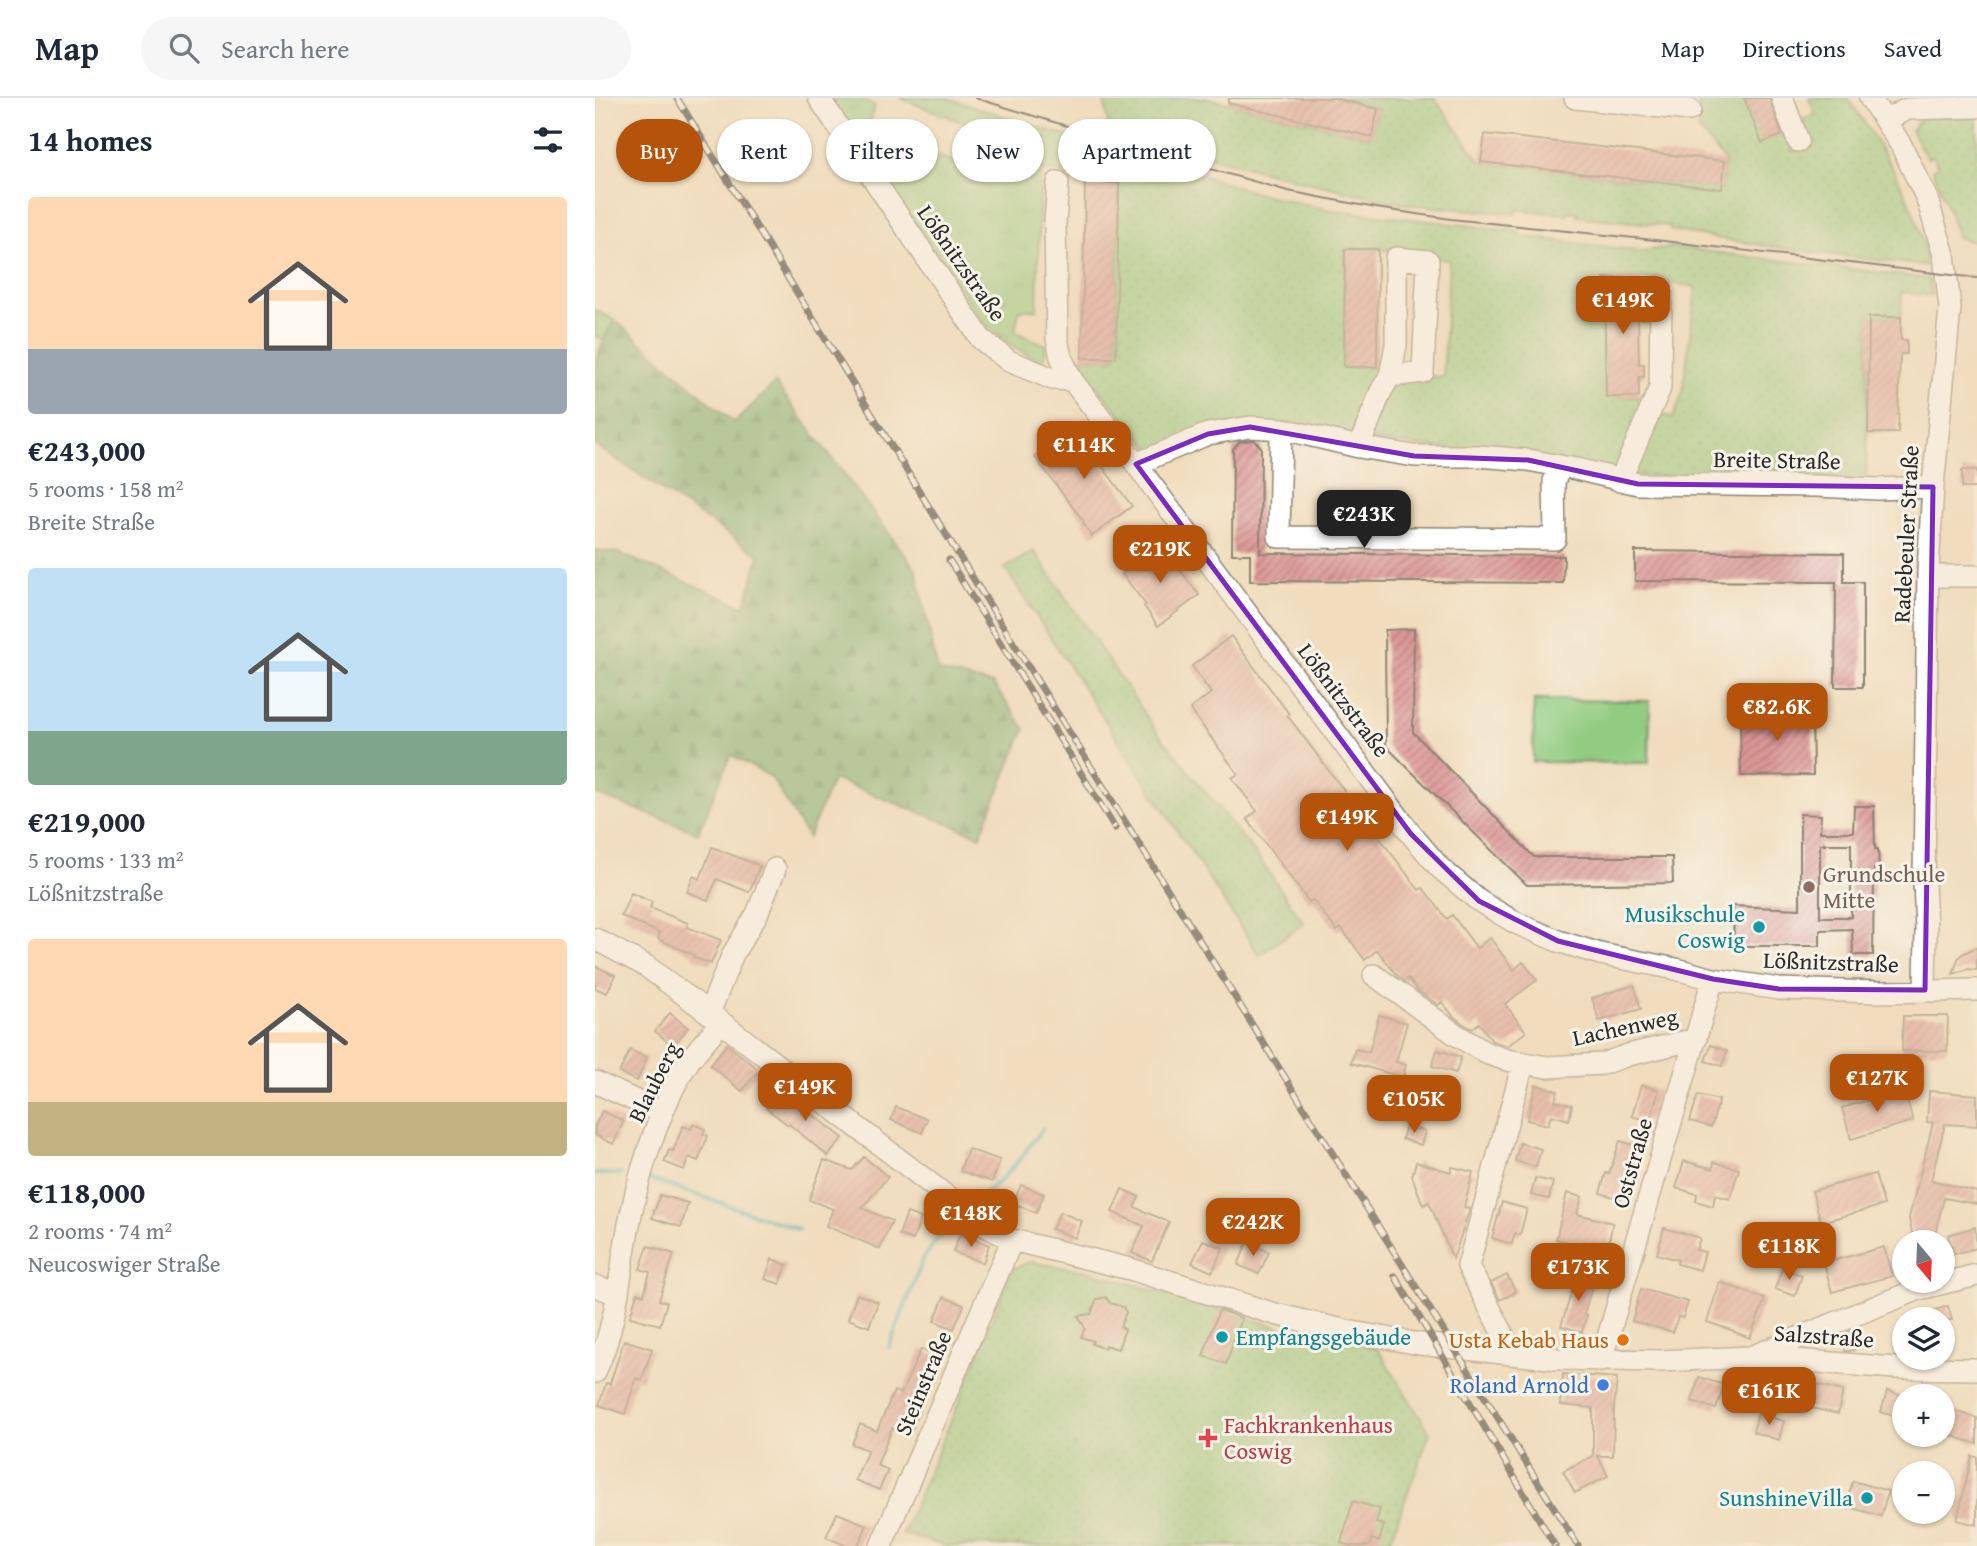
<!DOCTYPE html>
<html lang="en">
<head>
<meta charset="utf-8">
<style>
  body { margin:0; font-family:"Gentium Book Plus",serif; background:#f6f6f7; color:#1f2937; height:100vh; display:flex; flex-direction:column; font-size:26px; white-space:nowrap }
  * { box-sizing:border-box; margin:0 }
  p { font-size:23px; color:#747a83 }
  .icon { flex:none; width:38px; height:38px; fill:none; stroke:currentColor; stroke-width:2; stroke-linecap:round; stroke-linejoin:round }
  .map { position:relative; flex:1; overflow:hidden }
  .details { display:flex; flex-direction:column; background:#fff; width:595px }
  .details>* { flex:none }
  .hud { position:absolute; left:21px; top:21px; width:665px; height:63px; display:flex; gap:14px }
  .needle { width:46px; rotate:161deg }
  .controls { position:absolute; left:1297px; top:1132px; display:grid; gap:14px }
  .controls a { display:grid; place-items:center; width:63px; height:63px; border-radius:50%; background:#fff; box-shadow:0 2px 5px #0004; font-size:35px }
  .price { position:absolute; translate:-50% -60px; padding:0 16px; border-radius:14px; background:#b45309; color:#fff; font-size:23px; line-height:46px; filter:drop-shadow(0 2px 4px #0008) }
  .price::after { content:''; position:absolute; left:50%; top:42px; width:21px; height:16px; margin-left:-10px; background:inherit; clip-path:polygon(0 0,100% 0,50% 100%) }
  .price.selected { background:#222; color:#fff }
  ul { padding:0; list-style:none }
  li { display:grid; align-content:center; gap:14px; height:371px; padding:0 28px }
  li span { display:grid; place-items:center; height:217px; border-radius:7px; color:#555 }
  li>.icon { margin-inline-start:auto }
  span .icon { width:126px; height:126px; fill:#fffc; stroke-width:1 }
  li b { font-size:30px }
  h2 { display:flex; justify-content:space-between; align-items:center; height:84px; padding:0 28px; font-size:30px }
  .chip { padding:0 24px; border-radius:32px; background:#fff; box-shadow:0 2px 5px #0004; font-size:24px; line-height:63px }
  .chip.selected { background:#b45309; color:#fff }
  header { display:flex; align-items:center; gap:42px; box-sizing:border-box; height:98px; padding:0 35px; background:#fff; border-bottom:2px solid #e0e1e3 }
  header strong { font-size:33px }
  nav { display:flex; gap:38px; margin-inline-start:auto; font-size:24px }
  .search { width:490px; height:63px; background:#f6f6f7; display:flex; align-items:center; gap:18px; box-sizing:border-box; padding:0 24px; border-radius:38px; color:#747a83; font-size:26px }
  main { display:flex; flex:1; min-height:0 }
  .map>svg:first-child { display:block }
</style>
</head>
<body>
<header>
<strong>Map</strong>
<div class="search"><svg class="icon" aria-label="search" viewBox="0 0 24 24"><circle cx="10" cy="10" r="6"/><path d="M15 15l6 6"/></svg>Search here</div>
<nav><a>Map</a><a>Directions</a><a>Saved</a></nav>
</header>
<main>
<section class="details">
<h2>14 homes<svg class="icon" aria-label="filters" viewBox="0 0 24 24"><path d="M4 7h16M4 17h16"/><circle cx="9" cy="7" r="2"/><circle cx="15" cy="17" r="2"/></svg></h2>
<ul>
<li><span style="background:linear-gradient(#ffd9b3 70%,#9aa5b1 0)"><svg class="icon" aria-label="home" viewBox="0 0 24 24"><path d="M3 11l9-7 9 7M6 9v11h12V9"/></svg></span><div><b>€243,000</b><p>5 rooms · 158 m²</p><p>Breite Straße</p></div></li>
<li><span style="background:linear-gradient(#bfe0f5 75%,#7fa58c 0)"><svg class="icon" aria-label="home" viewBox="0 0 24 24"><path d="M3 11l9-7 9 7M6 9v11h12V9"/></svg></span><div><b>€219,000</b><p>5 rooms · 133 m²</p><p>Lößnitzstraße</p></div></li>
<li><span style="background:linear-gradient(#ffd9b3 75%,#c2b280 0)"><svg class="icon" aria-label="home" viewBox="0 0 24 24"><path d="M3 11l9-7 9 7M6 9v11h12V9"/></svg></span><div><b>€118,000</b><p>2 rooms · 74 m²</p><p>Neucoswiger Straße</p></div></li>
</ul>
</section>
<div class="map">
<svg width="1382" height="1448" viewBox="0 0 1382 1448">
  <defs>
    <pattern id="grass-tufts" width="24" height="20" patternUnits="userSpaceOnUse" patternTransform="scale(1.75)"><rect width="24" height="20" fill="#91cc81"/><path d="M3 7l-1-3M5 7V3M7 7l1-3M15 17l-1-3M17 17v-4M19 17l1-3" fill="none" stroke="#7daf70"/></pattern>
    <pattern id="forest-firs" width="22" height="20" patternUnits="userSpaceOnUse" patternTransform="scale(1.75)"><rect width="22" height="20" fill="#74b06f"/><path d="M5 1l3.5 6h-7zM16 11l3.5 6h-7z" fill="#5f8f5b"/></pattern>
    <pattern id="park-dots" width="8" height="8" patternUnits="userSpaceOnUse" patternTransform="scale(1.75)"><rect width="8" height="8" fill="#91cc81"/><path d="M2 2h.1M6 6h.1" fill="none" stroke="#7daf70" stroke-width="1.8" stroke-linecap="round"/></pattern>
    <pattern id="building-hatch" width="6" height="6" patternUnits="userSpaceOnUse" patternTransform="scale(1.75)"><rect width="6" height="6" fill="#dc9795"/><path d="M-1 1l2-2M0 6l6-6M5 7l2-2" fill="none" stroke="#b37b7a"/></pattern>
  </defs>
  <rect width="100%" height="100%" fill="#f7f3e8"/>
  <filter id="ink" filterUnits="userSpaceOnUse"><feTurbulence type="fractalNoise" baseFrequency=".0143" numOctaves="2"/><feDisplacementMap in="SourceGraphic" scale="14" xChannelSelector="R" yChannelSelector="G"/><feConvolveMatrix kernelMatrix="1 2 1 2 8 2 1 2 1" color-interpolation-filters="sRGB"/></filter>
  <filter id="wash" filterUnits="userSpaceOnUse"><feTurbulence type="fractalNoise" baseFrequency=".00686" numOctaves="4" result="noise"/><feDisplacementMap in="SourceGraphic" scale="28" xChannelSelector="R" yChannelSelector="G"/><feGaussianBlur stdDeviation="1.57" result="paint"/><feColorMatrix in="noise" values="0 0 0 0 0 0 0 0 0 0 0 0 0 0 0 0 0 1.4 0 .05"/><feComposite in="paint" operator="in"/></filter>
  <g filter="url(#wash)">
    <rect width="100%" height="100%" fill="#f1ddbd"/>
    <path fill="url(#grass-tufts)" stroke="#5e7c56" stroke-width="2" d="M233,0H264L280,8L273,29L322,51L374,69L425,81L436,44L398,36L305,0H352L452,32L445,86L442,212H424L420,234L451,247L449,265L419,250L387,224L368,195L263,47Z
      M0,212L20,222L9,241L0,238Z"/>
    <path fill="url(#forest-firs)" stroke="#506e4d" stroke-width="2" d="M20,222L139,325L180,285L321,471L343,573L398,586L430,631L385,738L238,681L213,740L176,679L136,657L103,735L0,696V452L24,455L150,509L164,457L0,347V264L9,241Z"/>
    <path fill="url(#park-dots)" stroke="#5e7c56" stroke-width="2" fill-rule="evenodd" d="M509,0H612L776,39L783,11L741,0H839L886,64L1127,91L1130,63L1103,31L1104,0H1149L1167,44L1191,35L1197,53L1218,45L1207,21L1220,16L1214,0H1253C1287,51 1324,106 1333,168C1247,159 1161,148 1075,132V128L982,118V114L974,113L973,117L922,111L921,116L808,106L699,81L514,32Z
      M1382,17V145L1363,140L1347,94L1337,72L1343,68L1338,58L1332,60L1316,32L1329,18Z
      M452,32L593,73L658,94L730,111L920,133L930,139L1046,153L1077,149L1334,181L1337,198L1307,194L1306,219H1274L1271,384L1026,377L892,356L654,328L560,356L476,260H521L524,85L490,84L447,71ZM750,151H783L854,162L848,278L819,280L783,295L782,269H749ZM1046,180L1101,189L1088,294L1078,320L1053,313L1056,304L1044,299H1011L1010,181Z
      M439,453L562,634L660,755L709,825L664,857L410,470Z
      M435,1164L493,1173L684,1229L782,1250L835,1335L793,1448H351L307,1436L365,1302L417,1171Z"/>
    <path fill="#91cc81" stroke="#5e7c56" stroke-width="2" d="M939,602L1055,603L1054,665L938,664Z"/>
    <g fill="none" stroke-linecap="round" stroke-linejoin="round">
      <path stroke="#40b0ba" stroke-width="4.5" d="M0,1076H26
        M54,1081L203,1131
        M373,1107C408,1085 424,1063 448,1030
        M294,1249L329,1159L363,1114"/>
    </g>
    <g id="blocks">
      <path fill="url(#building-hatch)" fill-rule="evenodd" d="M634,0H739L783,11L777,39L633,5Z
        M1149,0H1174L1187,37L1167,45Z
        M890,36L1130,63L1127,91L886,64Z
        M490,84L524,85L521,260H487Z
        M750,151H783L782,269H749Z
        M1009,180H1046V205H1052V221H1043L1044,266H1049V279H1044V299H1011Z
        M1274,219H1306V242H1312V256H1305L1303,335H1273Z
        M480,329L494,347L492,348L537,408L497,438L488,425L489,424L440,359Z
        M656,342H659L666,349L665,455L969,458L968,485L655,483V456H637L638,351L644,344Z
        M1367,372H1382V390H1367Z
        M566,447L604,497L563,528L549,508L551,507L527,476Z
        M1040,453L1249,455V484H1268V589H1240L1241,484L1040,483Z
        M819,531L818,634L939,759H1077L1078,785L932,787L813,670L791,648L790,532Z
        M636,538L694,616L692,617L824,792L828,790L852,821L857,817L882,850L895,840L919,872L928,864L942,882L910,906L931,934L912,948L897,943L884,925L877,931L867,925L858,918L847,904L843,907L822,892L813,880L809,883L801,876L782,852L770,862L746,830L742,833L718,802L714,804L652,721L662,713L637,680L643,676L595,611L616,595L597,568Z
        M1217,612L1218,677L1146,678L1145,613Z
        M1259,708H1279L1280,751H1283L1284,771H1279L1278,857H1258L1257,831L1225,832V848H1139L1138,808L1205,811V716L1226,717L1225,734H1258ZM1225,746H1256V819H1225Z
        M117,749L165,768L154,794L122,781L113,802L92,794L98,778L105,781Z
        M36,795L57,804L55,810L93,825L92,829L126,842L116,866L98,859L99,857L63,841L65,835L26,818Z
        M1382,849V872L1373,871L1358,876L1363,861L1367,856Z
        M0,868L20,877L12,895L0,890Z
        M1039,887L1046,911L1004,923L997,900Z
        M75,915L93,930L78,948L60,933Z
        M784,917L812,925L801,964L811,967L808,979L756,965L760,951L774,954Z
        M1308,918H1353L1352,953H1307Z
        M132,946L164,972L147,993L115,967Z
        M1116,947L1132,953L1127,968L1110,963Z
        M35,952L52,960L42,983L24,975Z
        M842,952L866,959L861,975L837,968Z
        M941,987L963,993L960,1003L977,1007L974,1022L956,1017L953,1027L932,1022Z
        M1046,987L1064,992L1055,1023L1037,1018Z
        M186,992L248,1040L233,1058L194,1026L193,1027L171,1010Z
        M1309,992L1318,1023L1256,1041L1247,1010Z
        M1334,993L1382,997V1028L1350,1026L1336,1082L1382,1094V1106L1349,1100L1338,1144H1319L1314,1120L1338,1025L1332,1024Z
        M1103,997L1124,1002L1116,1029L1095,1023Z
        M301,1009L332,1021L327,1035L296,1022Z
        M7,1013L29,1023L18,1046L0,1037V1028Z
        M98,1026L110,1031L108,1036L113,1038L103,1063L94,1059L89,1072L69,1064L74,1052L78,1053L88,1028L96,1031Z
        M811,1028L830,1033L826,1047L807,1041Z
        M1025,1043L1042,1048L1026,1101L1005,1095L1011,1075L1014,1076Z
        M925,1045L946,1051L941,1069L920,1063Z
        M373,1051L405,1062L397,1084L365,1073Z
        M269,1059L293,1079L267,1110L297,1123L285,1151L231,1128L238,1111L214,1102L229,1062L257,1072Z
        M1089,1063L1118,1071L1119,1064L1144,1071L1135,1101L1120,1097L1118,1108L1101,1103L1102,1096L1081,1090Z
        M821,1064L856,1074L857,1069L878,1074L869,1109L875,1111L858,1161L834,1104L828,1107L817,1078Z
        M1280,1076L1289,1107L1226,1124L1217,1093Z
        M940,1080L958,1084L954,1101L936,1097Z
        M426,1087L449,1096L441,1115L418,1105Z
        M527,1091L544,1099L539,1109L574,1124L557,1163L537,1155L549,1128L517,1114Z
        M972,1095L987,1099L982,1116L1018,1125L1011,1154L961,1141Z
        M65,1097L93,1105L86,1129L57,1120Z
        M907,1104L932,1111L925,1137L920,1135L917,1146L897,1140Z
        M465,1114L487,1123L480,1140L457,1131Z
        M312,1115L326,1120L318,1142L304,1137Z
        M1380,1129L1382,1150L1359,1156L1353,1137Z
        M1069,1130L1105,1140L1101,1152L1110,1154L1105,1172L1082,1166L1083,1162L1062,1156Z
        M365,1136L394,1147L388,1165L358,1154Z
        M608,1142L628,1150L617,1174L597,1165Z
        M652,1145L674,1154L664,1176L643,1167Z
        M53,1148L79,1156L64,1202L72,1204L65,1227L35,1219L42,1195L49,1197L55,1174L45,1171Z
        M1289,1149L1297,1178L1237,1194L1229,1165Z
        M177,1161L192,1167L185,1186L170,1181Z
        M1187,1171L1207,1177L1200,1198L1180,1191Z
        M983,1174L1000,1179L989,1216L992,1217L987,1234L966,1228Z
        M912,1177L921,1194L905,1202L896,1185Z
        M1125,1184L1170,1201L1155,1240L1139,1234V1233L1112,1224Z
        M1046,1191L1093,1204L1088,1220L1083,1219L1078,1234L1037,1223Z
        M262,1196L283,1204L274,1229L253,1221Z
        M349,1199L369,1207L359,1231L339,1223Z
        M511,1199L515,1205L528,1209L531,1214L525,1229L530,1231L523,1251L510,1247L509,1250L497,1246L498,1243L486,1239L490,1230L483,1218L496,1216L502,1201Z
        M1353,1208L1357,1222H1319V1219Z
        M624,1212L647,1220L631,1266L608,1258Z
        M1261,1231L1268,1249L1255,1253H1250L1245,1237Z
        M29,1242L57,1251L47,1282L41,1280L30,1316L4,1307L11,1285L15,1286Z
        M326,1251L346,1260L314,1337L297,1330L282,1367L293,1372L284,1392L260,1382L273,1352L257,1346L265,1326L282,1333L299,1293L306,1296Z
        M968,1276L1022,1280L1019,1312L1018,1358H1003L1013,1378L980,1395L968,1373L998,1358V1310L965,1307Z
        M1104,1279L1129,1287L1121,1311L1097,1303Z
        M1217,1285L1248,1293L1243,1316L1212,1309Z
        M1292,1293L1309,1298V1321L1286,1314Z
        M1353,1311L1382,1320V1346L1348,1335Z
        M1163,1316L1189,1323L1184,1342L1158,1334Z
        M1377,1358L1382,1359V1427L1362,1422Z
        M1258,1383L1293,1393L1286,1418L1250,1408Z
        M758,1403L785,1411L781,1425L789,1427L784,1444L777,1441L775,1448H756L746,1445Z
        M242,1415L272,1427L263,1448H252L231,1439Z"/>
    </g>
  </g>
  <g filter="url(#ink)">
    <use href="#blocks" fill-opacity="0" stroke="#8e8474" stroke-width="2"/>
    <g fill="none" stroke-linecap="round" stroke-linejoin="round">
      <defs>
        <path id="minor" d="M224,0L386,241L414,263L458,281L477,282
          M980,0L1095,12
          M1187,0L1203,43
          M1275,0L1306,47L1332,101L1349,157L1355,210L1338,389L1333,473L1329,782L1331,832L1330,892
          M1291,22L1312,11L1382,9
          M463,84L460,125L462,241L466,259L477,282L541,366L816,736L845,770L884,803L921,825L963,843L1005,856L1081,871L1118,881L1184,891L1283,894L1382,892
          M686,331L684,439L960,441L959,383L966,369
          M764,349L786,293L795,278L801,247V160L833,163L828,274L795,278
          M541,366L613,336L655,329L688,331L764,349L819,358H883L933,362L981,371L1043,386L1222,388L1282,391L1338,389
          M1025,383L1065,290L1066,188
          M1333,478H1382
          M0,841L51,868L126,924L389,1127L417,1142L535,1171L680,1216L752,1233L825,1246L963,1261L1064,1263L1156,1259L1324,1191L1382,1177
          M779,877L860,936L891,955L912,962L952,969L1007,966L1033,957L1101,941
          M114,915L138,856L162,816L180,771
          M0,984L67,1015
          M0,1188L23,1196
          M915,1255L907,1234L873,1168L928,966
          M1161,1259L1300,1270L1382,1271
          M1006,1263L1118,881
          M0,1274C25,1220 24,1168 37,1112C46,1068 68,1003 92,966C102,951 115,938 126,924
          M286,1448L417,1142"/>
      </defs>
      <use href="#minor" stroke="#8e8474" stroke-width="24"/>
      <use href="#minor" stroke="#fff" stroke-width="21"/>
      <path stroke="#2b2b2b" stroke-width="2" d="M380,0L580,61L693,93L781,110L856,121L1069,143L1382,180"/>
      <defs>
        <path id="rail" d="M82,0L371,469L983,1448
          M354,462L520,730
          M800,1178L960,1448"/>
      </defs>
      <use href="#rail" stroke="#2b2b2b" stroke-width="7"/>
      <use href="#rail" stroke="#f7f3e8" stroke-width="4.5" stroke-dasharray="13" stroke-linecap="butt"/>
    </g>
  </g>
  <path d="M0 0H1382V1448H0ZM655,329L819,358L933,362L1043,386L1338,389L1330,892L1184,891L1118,881L963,843L884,803L816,736L541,366L613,336Z" fill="#f1ddbd" fill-opacity=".55" fill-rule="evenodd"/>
  <path fill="none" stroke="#7b2cbf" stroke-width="5" stroke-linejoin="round" d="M655,329L819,358L933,362L1043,386L1338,389L1330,892L1184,891L1118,881L963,843L884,803L816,736L541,366L613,336Z"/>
  <circle fill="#8d6e63" stroke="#f7f3e8" stroke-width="2.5" cx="1214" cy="789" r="7"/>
  <g fill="#0f9aa8" stroke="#f7f3e8" stroke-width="2.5">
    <circle cx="1164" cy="829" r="7"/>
    <circle cx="627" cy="1239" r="7"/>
    <circle cx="1272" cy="1400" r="7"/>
  </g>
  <circle fill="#e8710a" stroke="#f7f3e8" stroke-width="2.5" cx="1028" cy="1242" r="7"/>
  <circle fill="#3f7fe0" stroke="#f7f3e8" stroke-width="2.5" cx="1008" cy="1287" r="7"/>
  <path fill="#e0444e" stroke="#f7f3e8" stroke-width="2.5" d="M609.5 1329.5h7v7h7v7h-7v7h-7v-7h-7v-7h7z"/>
  <g text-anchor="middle" stroke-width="6" stroke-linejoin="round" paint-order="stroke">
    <g font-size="23" fill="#2b2b2b" stroke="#f7f3e8">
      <text transform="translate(367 165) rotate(55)" y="8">Lößnitzstraße</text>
      <text transform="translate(1182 362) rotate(1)" y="8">Breite Straße</text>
      <text transform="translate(1311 436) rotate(-87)" y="8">Radebeuler Straße</text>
      <text transform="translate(749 602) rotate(53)" y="8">Lößnitzstraße</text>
      <text transform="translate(1236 864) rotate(2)" y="8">Lößnitzstraße</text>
      <text transform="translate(1030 929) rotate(-12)" y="8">Lachenweg</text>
      <text transform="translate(59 984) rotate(-63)" y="8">Blauberg</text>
      <text transform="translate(1037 1065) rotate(-74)" y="8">Oststraße</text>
      <text transform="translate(1229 1238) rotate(4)" y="8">Salzstraße</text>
      <text transform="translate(328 1285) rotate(-67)" y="8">Steinstraße</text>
    </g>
    <g font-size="23" fill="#785e54" stroke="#f7f3e8" text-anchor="start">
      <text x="1228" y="784">Grundschule<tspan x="1228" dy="26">Mitte</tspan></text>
    </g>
    <g font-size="23" fill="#0d838f" stroke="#f7f3e8" text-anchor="end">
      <text x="1150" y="824">Musikschule<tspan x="1150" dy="26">Coswig</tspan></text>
      <text x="641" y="1247" text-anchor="start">Empfangsgebäude</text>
      <text x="1258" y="1408">SunshineVilla</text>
    </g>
    <g font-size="23" fill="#c56008" stroke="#f7f3e8" text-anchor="end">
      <text x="1014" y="1250">Usta Kebab Haus</text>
    </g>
    <g font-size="23" fill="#366cbe" stroke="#f7f3e8" text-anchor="end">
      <text x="994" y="1295">Roland Arnold</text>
    </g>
    <g font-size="23" fill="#be3a42" stroke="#f7f3e8" text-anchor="start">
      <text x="629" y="1335">Fachkrankenhaus<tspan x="629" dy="26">Coswig</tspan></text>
    </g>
  </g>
</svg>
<div class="controls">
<a><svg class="needle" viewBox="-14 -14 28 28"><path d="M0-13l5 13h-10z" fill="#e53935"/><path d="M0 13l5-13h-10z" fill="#747a83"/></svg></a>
<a><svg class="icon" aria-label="layers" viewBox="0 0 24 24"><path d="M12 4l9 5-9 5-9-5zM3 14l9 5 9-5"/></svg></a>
<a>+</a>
<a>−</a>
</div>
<b class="price" style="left:1028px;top:238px">€149K</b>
<b class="price" style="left:489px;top:383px">€114K</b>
<b class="price selected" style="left:769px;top:452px">€243K</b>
<b class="price" style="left:565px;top:487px">€219K</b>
<b class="price" style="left:1182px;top:645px">€82.6K</b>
<b class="price" style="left:752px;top:755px">€149K</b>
<b class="price" style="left:1282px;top:1016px">€127K</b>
<b class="price" style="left:210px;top:1025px">€149K</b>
<b class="price" style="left:819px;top:1037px">€105K</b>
<b class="price" style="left:376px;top:1151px">€148K</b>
<b class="price" style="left:658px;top:1160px">€242K</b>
<b class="price" style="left:1194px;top:1184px">€118K</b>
<b class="price" style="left:983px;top:1205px">€173K</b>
<b class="price" style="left:1174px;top:1329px">€161K</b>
<div class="hud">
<a class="chip selected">Buy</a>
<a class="chip">Rent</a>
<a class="chip">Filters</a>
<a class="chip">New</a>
<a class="chip">Apartment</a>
</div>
</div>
</main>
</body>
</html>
